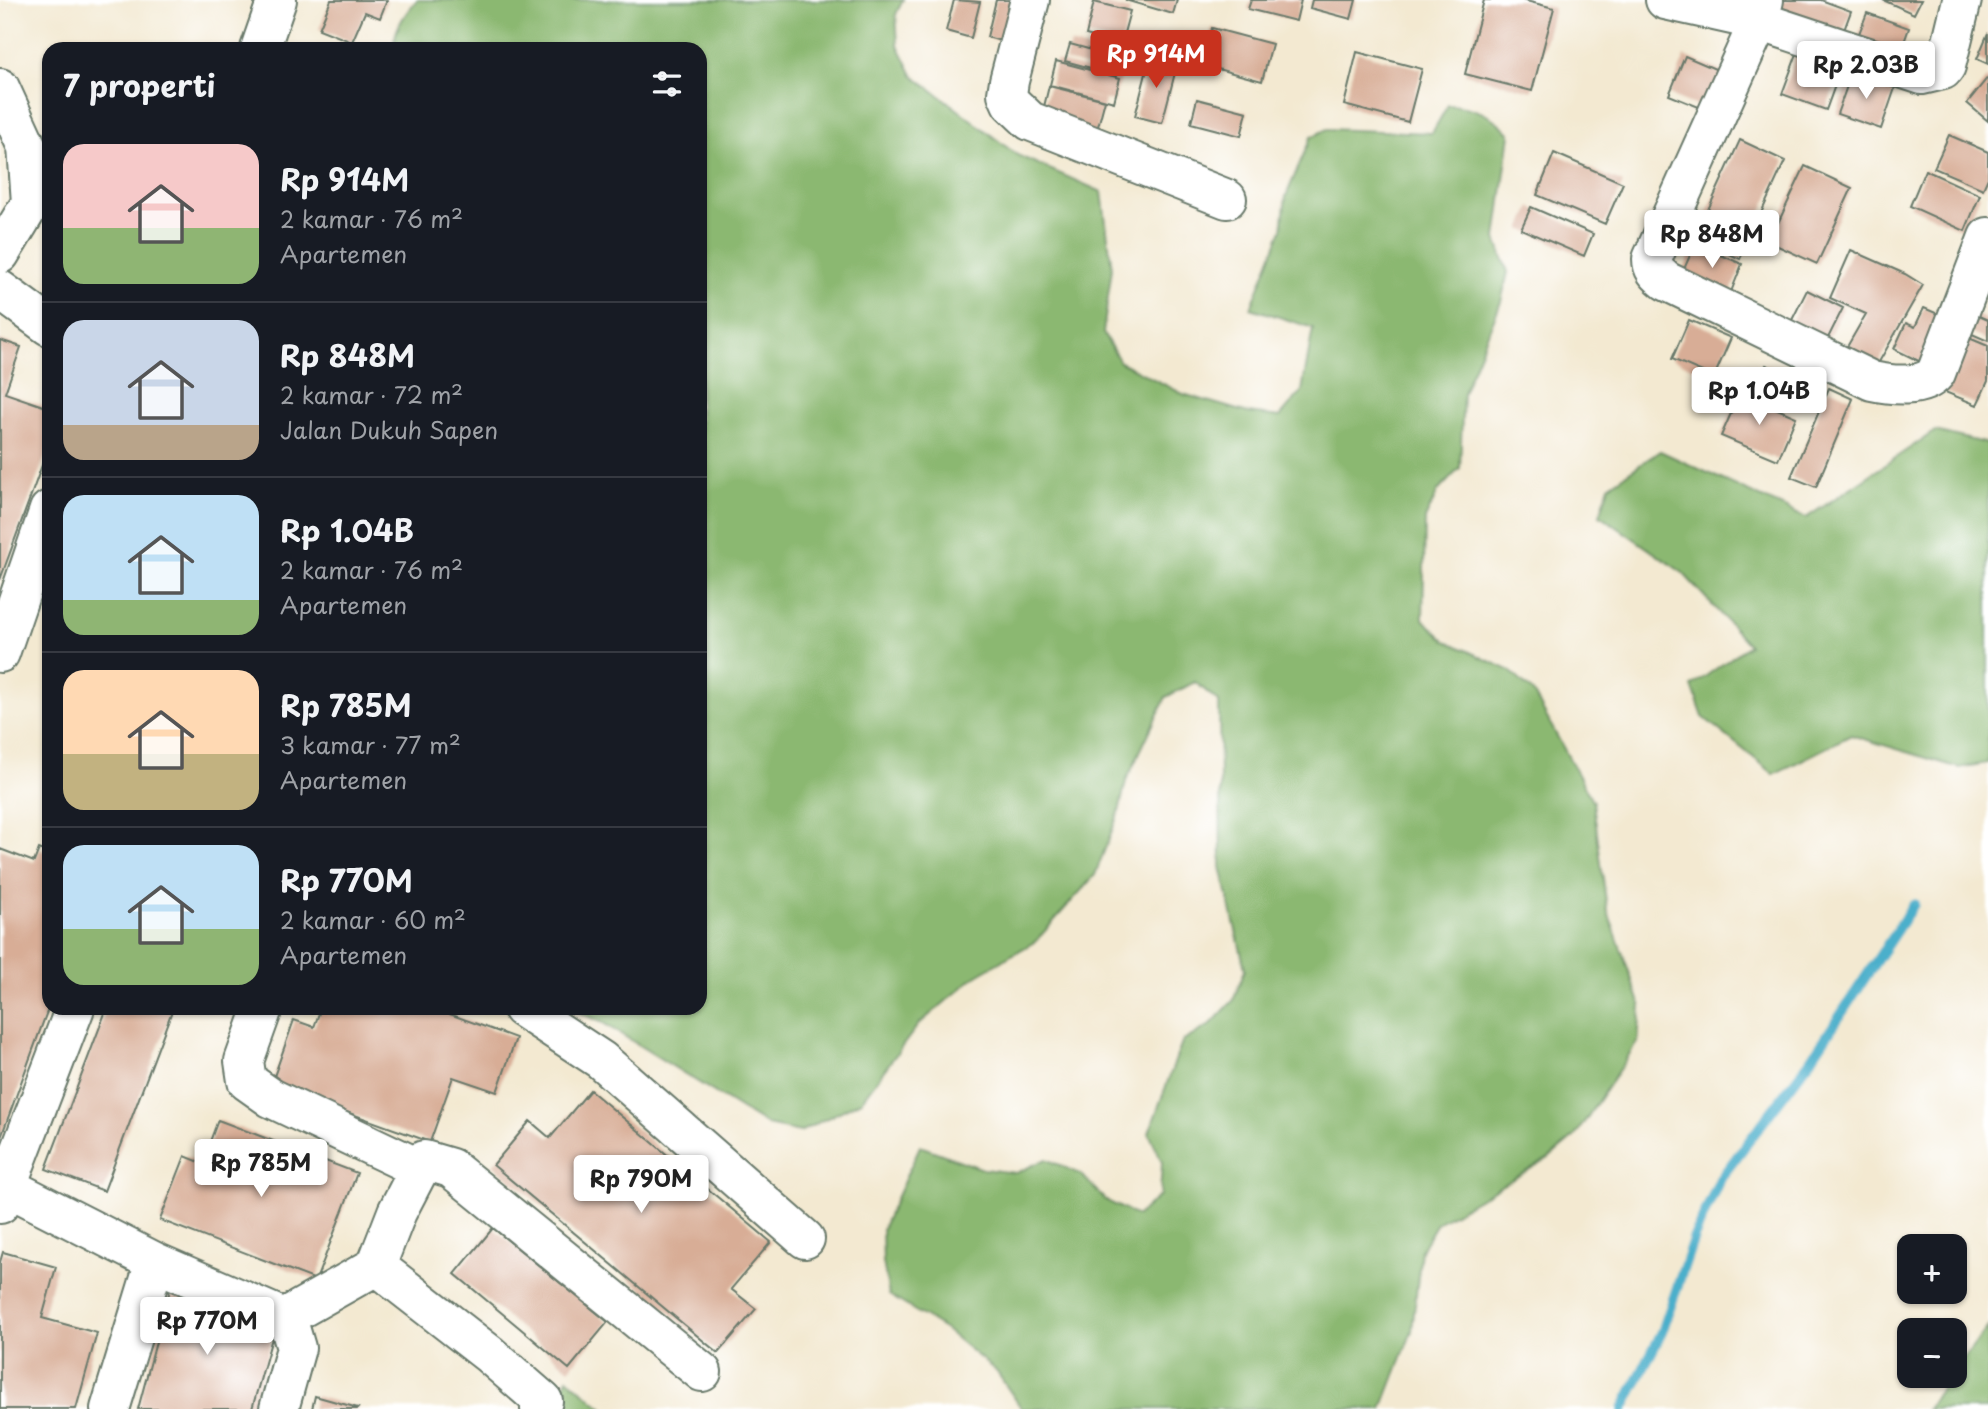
<!DOCTYPE html>
<html lang="id">
<head>
<meta charset="utf-8">
<style>
  body { margin:0; font-family:"Playpen Sans",sans-serif; background:#20242c; color:#f1f3f6; height:100vh; display:flex; flex-direction:column; font-size:26px; white-space:nowrap }
  * { box-sizing:border-box; margin:0 }
  p { font-size:23px; color:#9ea1a6 }
  .icon { flex:none; width:38px; height:38px; fill:none; stroke:currentColor; stroke-width:2; stroke-linecap:round; stroke-linejoin:round }
  .map { position:relative; flex:1; overflow:hidden }
  .details { position:absolute; left:42px; top:42px; width:665px; height:973px; display:flex; flex-direction:column; background:#171b24; border-radius:21px; box-shadow:0 2px 5px #0004 }
  .details>* { flex:none }
  .buttons { position:absolute; left:1897px; top:1234px; display:grid; gap:14px }
  .buttons a { display:grid; place-items:center; width:70px; height:70px; border-radius:14px; background:#171b24; box-shadow:0 2px 5px #0004; font-size:35px }
  .price { position:absolute; translate:-50% -60px; padding:0 16px; border-radius:7px; background:#fff; color:#222; font-size:23px; line-height:46px; filter:drop-shadow(0 2px 4px #0008) }
  .price::after { content:''; position:absolute; left:50%; top:42px; width:21px; height:16px; margin-left:-10px; background:inherit; clip-path:polygon(0 0,100% 0,50% 100%) }
  .price.selected { background:#c8321e; color:#fff }
  ul { padding:0; list-style:none }
  li { display:flex; align-items:center; gap:21px; height:175px; padding:0 21px }
  li+li { border-top:2px solid #363941 }
  li span { display:grid; place-items:center; flex:none; width:196px; height:140px; border-radius:21px; color:#555 }
  li>.icon { margin-inline-start:auto }
  span .icon { width:84px; height:84px; fill:#fffc; stroke-width:1 }
  li b { font-size:30px }
  h2 { display:flex; justify-content:space-between; align-items:center; height:84px; padding:0 21px; font-size:30px }
  .map>svg:first-child { display:block }
</style>
</head>
<body>
<div class="map">
<svg width="1988" height="1409" viewBox="0 0 1988 1409">
  <rect width="100%" height="100%" fill="#fff"/>
  <filter id="ink" filterUnits="userSpaceOnUse"><feTurbulence type="fractalNoise" baseFrequency=".0143" numOctaves="2"/><feDisplacementMap in="SourceGraphic" scale="14" xChannelSelector="R" yChannelSelector="G"/><feConvolveMatrix kernelMatrix="1 2 1 2 8 2 1 2 1" color-interpolation-filters="sRGB"/></filter>
  <filter id="wash" filterUnits="userSpaceOnUse"><feTurbulence type="fractalNoise" baseFrequency=".00686" numOctaves="4" result="noise"/><feDisplacementMap in="SourceGraphic" scale="28" xChannelSelector="R" yChannelSelector="G"/><feGaussianBlur stdDeviation="1.57" result="paint"/><feColorMatrix in="noise" values="0 0 0 0 0 0 0 0 0 0 0 0 0 0 0 0 0 1.4 0 .05"/><feComposite in="paint" operator="in"/></filter>
  <g filter="url(#wash)">
    <rect width="100%" height="100%" fill="#f3e9d1"/>
    <path fill="#8bb871" stroke="#557a52" stroke-width="2" d="M417,0H903L896,14L898,45L913,75L1017,155L1102,192L1112,268L1103,333L1120,362L1183,394L1248,413L1280,417L1302,391L1313,328L1251,308L1282,229L1286,196L1311,137L1327,129L1432,133L1448,105C1472,106 1494,115 1510,134L1496,239L1508,272L1501,302L1463,393L1460,468L1438,491L1425,519L1423,619L1446,641L1509,670L1533,692L1593,802L1607,909L1641,1006L1638,1041L1575,1136L1549,1158L1437,1223L1421,1250L1412,1331L1382,1409H1022L996,1371L946,1330L889,1295L883,1262L882,1229L920,1146L983,1169L1016,1173L1046,1159L1082,1175L1105,1200L1137,1216L1160,1195L1162,1162L1149,1133L1182,1042L1210,1025L1233,1001L1245,969L1221,867L1219,702L1195,682L1166,697L1126,781L1119,812L1095,875L1036,941L977,975L919,1024L861,1101L800,1132L767,1125L603,1023L570,1008H700V49H394C393,30 405,13 417,0Z
      M1935,431L1988,444V763L1959,768L1851,735L1774,774L1703,717L1692,686L1749,645L1683,573L1600,515L1609,486L1660,451L1806,518Z
      M1988,1327V1409H1927L1950,1376H1955V1370Z
      M567,1378L604,1409H554Z"/>
    <g fill="none" stroke-linecap="round" stroke-linejoin="round">
      <path stroke="#4cafcb" stroke-width="10" d="M1623,1409L1662,1332L1694,1237L1720,1179L1812,1058L1914,904"/>
    </g>
    <g id="blocks">
      <path fill="#d8ad96" d="M331,0H387L380,18L365,12L352,42L319,29Z
        M954,0L980,2L971,38L946,31Z
        M996,0H1014L1004,42L987,37Z
        M1125,0H1177L1173,14Z
        M1251,0H1301L1296,21L1248,9Z
        M1312,0H1356L1351,19L1310,8Z
        M1484,0H1522L1554,8L1532,91L1465,74Z
        M1774,0H1821L1851,11L1840,41L1769,15Z
        M1883,0H1921L1914,14Z
        M1094,2L1130,11L1121,44L1086,35Z
        M1867,13L1909,28L1898,59L1855,44Z
        M1212,28L1272,44L1262,81L1203,65Z
        M1988,33V64L1977,59Z
        M1070,44L1121,58L1117,75L1065,61Z
        M1798,51L1842,66L1826,110L1782,94Z
        M1357,52L1422,69L1408,122L1344,105Z
        M1685,56L1727,74L1711,112L1669,95Z
        M1150,58L1177,65L1162,123L1135,116Z
        M1056,61L1120,78L1114,102L1050,85Z
        M1852,72L1895,88L1881,129L1837,114Z
        M1988,77V121L1967,103Z
        M1049,86L1105,100L1096,134L1041,119Z
        M1197,99L1247,112L1241,136L1191,123Z
        M1949,135L1988,152V178L1983,189L1934,168Z
        M1740,140L1785,161L1740,259L1695,238Z
        M1554,153L1623,183L1605,224L1537,195Z
        M1805,166L1852,188L1817,264L1769,242Z
        M1925,170L1980,195L1965,231L1910,206Z
        M1531,207L1593,234L1584,256L1521,229Z
        M1695,244L1742,264L1729,297L1681,276Z
        M1851,250L1905,274L1923,285L1875,369L1844,352L1866,314L1830,298Z
        M1807,290L1843,308L1822,350L1786,332Z
        M1924,308L1945,317L1927,365L1894,349L1906,323L1915,327Z
        M1972,313L1988,320V341L1965,331Z
        M1689,320L1731,338L1714,377L1672,359Z
        M1969,338L1988,346V381L1977,405L1945,392Z
        M0,340L21,347L5,393L49,408V446L0,580Z
        M1766,365L1804,381L1794,406L1756,390Z
        M1829,388L1853,399L1816,487L1791,477Z
        M1740,393L1796,417L1778,460L1721,436Z
        M0,849L34,862L39,849L49,853V1006L0,1140Z
        M107,1008H173L104,1191L46,1169Z
        M321,1008H433L516,1038L497,1092L453,1077L430,1142L271,1085L294,1020L314,1027Z
        M590,1090L771,1242L731,1289L756,1309L718,1353L493,1165L530,1121L550,1138Z
        M218,1120L357,1173L316,1280L160,1220L185,1156L202,1163Z
        M493,1228L608,1322L569,1369L455,1274Z
        M3,1252L56,1267L42,1318L97,1333L76,1409H0V1262Z
        M170,1290L277,1320L252,1409H138Z
        M315,1396L358,1408L357,1409H312Z"/>
    </g>
  </g>
  <g filter="url(#ink)">
    <use href="#blocks" fill-opacity="0" stroke="#69796b" stroke-width="2"/>
    <g fill="none" stroke-linecap="round" stroke-linejoin="round">
      <defs>
        <path id="minor" d="M1030,0L1009,81L1007,94L1011,103L1030,121L1227,199
          M1665,0L1759,21L1922,75L1943,70L1946,66L1962,0
          M1764,0L1759,21L1652,259C1652,270 1658,274 1666,281L1872,381C1890,385 1923,389 1936,373L1988,237
          M260,49L277,0
          M0,88L27,147L31,203L0,254
          M0,290L49,326
          M0,653L49,510
          M263,1008L244,1061L247,1081L271,1098L420,1169
          M522,1008L601,1060L805,1239
          M0,1183L155,1262L284,1318L291,1331L296,1348L279,1409
          M0,1204L75,1008
          M376,1266L397,1212L424,1160L451,1168L702,1372
          M284,1318L376,1266L489,1354L543,1401L540,1409
          M110,1409L155,1262"/>
      </defs>
      <use href="#minor" stroke="#69796b" stroke-width="42"/>
      <use href="#minor" stroke="#fff" stroke-width="38"/>
    </g>
  </g>
</svg>
<div class="buttons">
<a>+</a>
<a>−</a>
</div>
<b class="price selected" style="left:1156px;top:90px">Rp 914M</b>
<b class="price" style="left:1866px;top:101px">Rp 2.03B</b>
<b class="price" style="left:1712px;top:270px">Rp 848M</b>
<b class="price" style="left:1759px;top:427px">Rp 1.04B</b>
<b class="price" style="left:261px;top:1199px">Rp 785M</b>
<b class="price" style="left:641px;top:1215px">Rp 790M</b>
<b class="price" style="left:207px;top:1357px">Rp 770M</b>
<section class="details">
<h2>7 properti<svg class="icon" aria-label="filters" viewBox="0 0 24 24"><path d="M4 7h16M4 17h16"/><circle cx="9" cy="7" r="2"/><circle cx="15" cy="17" r="2"/></svg></h2>
<ul>
<li><span style="background:linear-gradient(#f6c9c9 60%,#8fb573 0)"><svg class="icon" aria-label="home" viewBox="0 0 24 24"><path d="M3 11l9-7 9 7M6 9v11h12V9"/></svg></span><div><b>Rp 914M</b><p>2 kamar · 76 m²</p><p>Apartemen</p></div></li>
<li><span style="background:linear-gradient(#c9d6e8 75%,#b9a48a 0)"><svg class="icon" aria-label="home" viewBox="0 0 24 24"><path d="M3 11l9-7 9 7M6 9v11h12V9"/></svg></span><div><b>Rp 848M</b><p>2 kamar · 72 m²</p><p>Jalan Dukuh Sapen</p></div></li>
<li><span style="background:linear-gradient(#bfe0f5 75%,#8fb573 0)"><svg class="icon" aria-label="home" viewBox="0 0 24 24"><path d="M3 11l9-7 9 7M6 9v11h12V9"/></svg></span><div><b>Rp 1.04B</b><p>2 kamar · 76 m²</p><p>Apartemen</p></div></li>
<li><span style="background:linear-gradient(#ffd9b3 60%,#c2b280 0)"><svg class="icon" aria-label="home" viewBox="0 0 24 24"><path d="M3 11l9-7 9 7M6 9v11h12V9"/></svg></span><div><b>Rp 785M</b><p>3 kamar · 77 m²</p><p>Apartemen</p></div></li>
<li><span style="background:linear-gradient(#bfe0f5 60%,#8fb573 0)"><svg class="icon" aria-label="home" viewBox="0 0 24 24"><path d="M3 11l9-7 9 7M6 9v11h12V9"/></svg></span><div><b>Rp 770M</b><p>2 kamar · 60 m²</p><p>Apartemen</p></div></li>
</ul>
</section>
</div>
</body>
</html>
